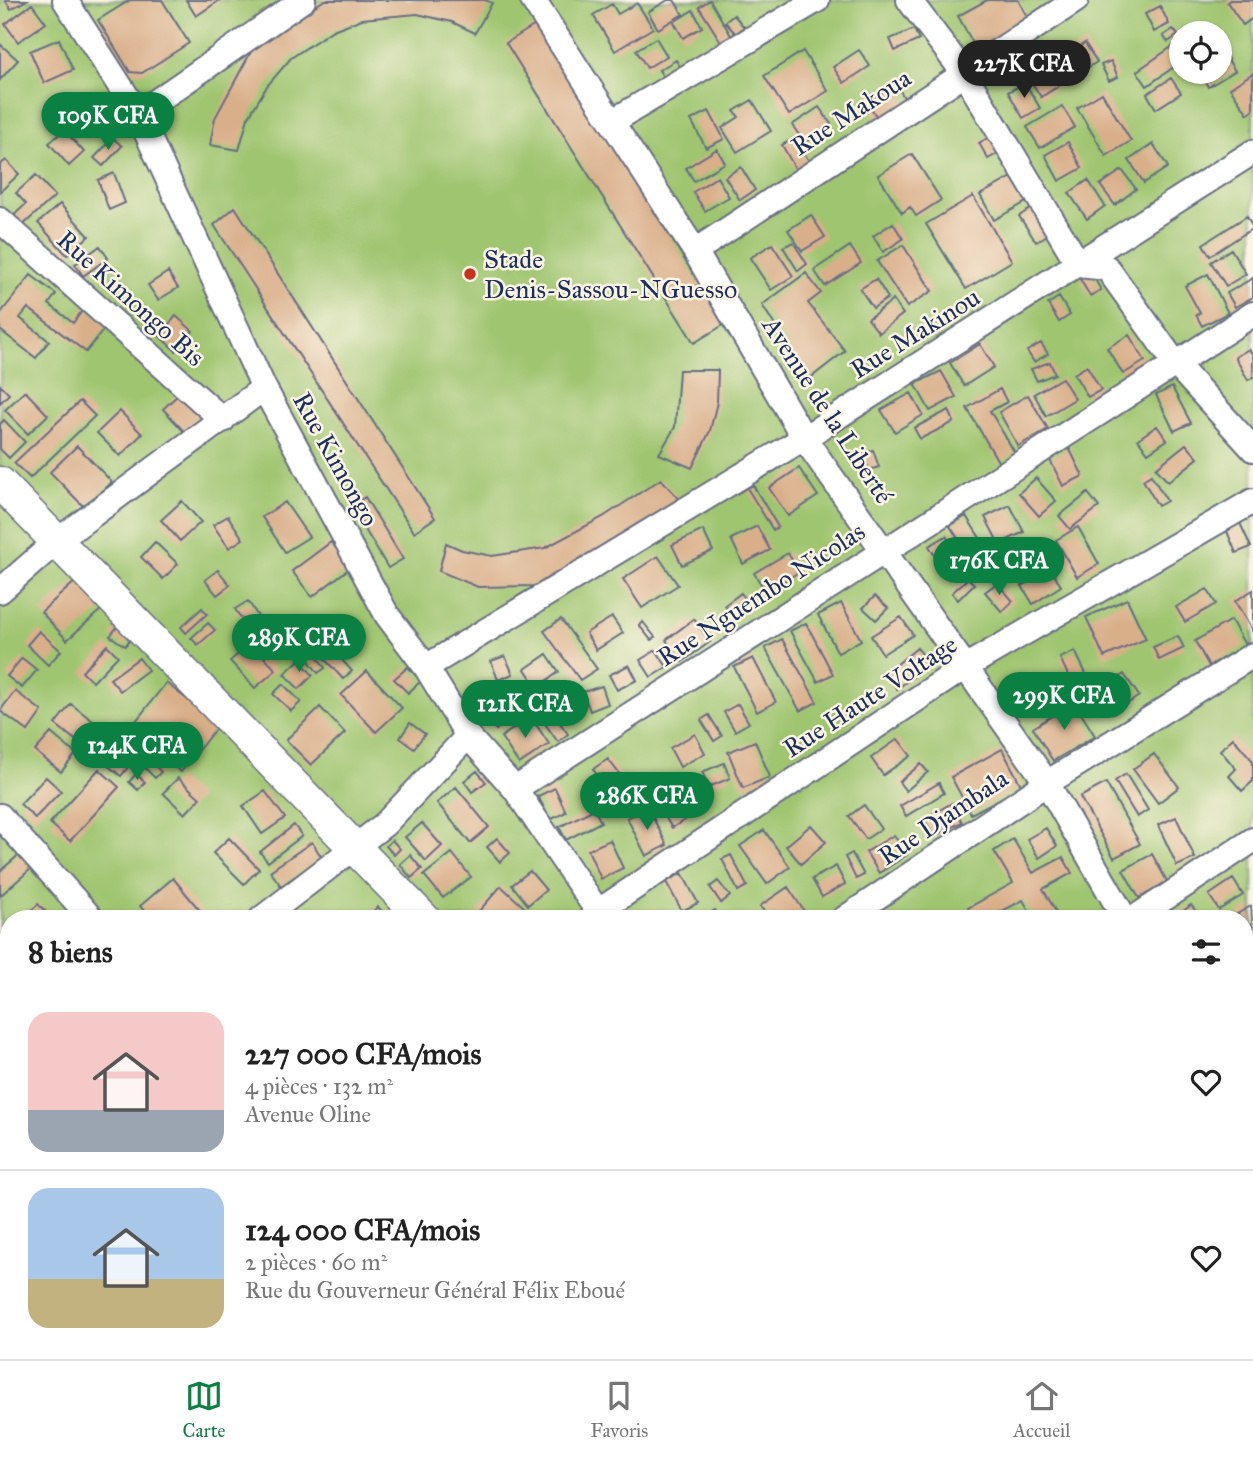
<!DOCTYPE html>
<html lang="fr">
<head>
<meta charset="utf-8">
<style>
  body { margin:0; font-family:"IM FELL Great Primer",serif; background:#f2f2f2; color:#222; height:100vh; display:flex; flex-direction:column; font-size:26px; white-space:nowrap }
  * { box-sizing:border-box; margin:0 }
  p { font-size:23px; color:#767676 }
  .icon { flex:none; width:38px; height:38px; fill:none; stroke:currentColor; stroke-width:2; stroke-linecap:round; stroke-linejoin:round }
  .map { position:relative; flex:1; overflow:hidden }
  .side { position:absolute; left:0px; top:910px; width:1253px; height:450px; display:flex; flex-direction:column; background:#fff; border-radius:28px 28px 0 0; box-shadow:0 2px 5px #0004 }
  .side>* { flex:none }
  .tools { position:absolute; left:1169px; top:21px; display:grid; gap:14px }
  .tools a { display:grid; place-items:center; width:63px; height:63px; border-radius:50%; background:#fff; box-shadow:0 2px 5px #0004; font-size:35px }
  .price { position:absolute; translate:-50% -60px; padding:0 16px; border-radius:24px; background:#0b8043; color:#fff; font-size:23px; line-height:46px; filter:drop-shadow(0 2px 4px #0008) }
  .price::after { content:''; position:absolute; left:50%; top:42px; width:21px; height:16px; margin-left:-10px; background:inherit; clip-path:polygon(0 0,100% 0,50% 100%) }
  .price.selected { background:#222; color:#fff }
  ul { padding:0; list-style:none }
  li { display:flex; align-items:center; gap:21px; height:175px; padding:0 28px }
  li+li { border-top:2px solid #e0e0e0 }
  li span { display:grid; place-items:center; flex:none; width:196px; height:140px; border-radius:21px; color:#555 }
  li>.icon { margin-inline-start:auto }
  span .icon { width:84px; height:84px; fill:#fffc; stroke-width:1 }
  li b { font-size:30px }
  h2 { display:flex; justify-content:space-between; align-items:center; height:84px; padding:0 28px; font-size:30px }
  .menu { display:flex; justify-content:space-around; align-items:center; height:98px; border-top:2px solid #e0e0e0; background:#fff; font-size:19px; color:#767676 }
  .menu a { display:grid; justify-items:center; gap:4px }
  .menu .selected { color:#0b8043 }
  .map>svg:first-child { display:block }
</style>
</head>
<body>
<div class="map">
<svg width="1253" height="1359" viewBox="0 0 1253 1359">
  <rect width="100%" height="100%" fill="#fcf5e5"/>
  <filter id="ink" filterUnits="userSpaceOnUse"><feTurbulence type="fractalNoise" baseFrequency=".0143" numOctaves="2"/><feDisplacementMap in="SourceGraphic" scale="14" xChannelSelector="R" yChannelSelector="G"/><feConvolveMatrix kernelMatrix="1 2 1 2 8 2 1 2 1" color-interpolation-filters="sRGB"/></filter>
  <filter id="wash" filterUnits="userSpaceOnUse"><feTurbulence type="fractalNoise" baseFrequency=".00686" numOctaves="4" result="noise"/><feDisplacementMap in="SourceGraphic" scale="28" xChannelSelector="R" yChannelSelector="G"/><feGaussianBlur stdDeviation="1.57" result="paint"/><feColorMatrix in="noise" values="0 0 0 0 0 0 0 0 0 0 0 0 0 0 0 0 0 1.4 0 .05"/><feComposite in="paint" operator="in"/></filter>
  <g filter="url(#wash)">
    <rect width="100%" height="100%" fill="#f3e2c5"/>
    <path fill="#9fc570" stroke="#5d7a67" stroke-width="2" fill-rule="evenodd" d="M0,0H1253V1359H0ZM1181,33H1220V72H1181ZM9,919H1244V1351H9Z"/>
    <g id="blocks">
      <path fill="#d9af8a" d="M5,0H27L11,9Z
        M130,0H162L189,43L142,73L130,72L98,20Z
        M186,0H220L196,16Z
        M325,0H485L492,3L475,33L452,22L417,14L362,19L333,30L291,58L267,86L248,118L239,150L210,145L215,118L253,48L285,24Z
        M668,0H674L683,14L658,29L648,12Z
        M710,0L739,49L717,61L710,49L721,42L699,7Z
        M987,0H1018L1029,20L976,49L958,16Z
        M1230,0H1253V18L1243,25L1227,2Z
        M637,3L653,28L615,51L593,15L612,4L618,14Z
        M32,4L46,23L18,42L5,24Z
        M1160,6L1169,24L1154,32L1145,14Z
        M693,10L702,27L683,38L674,22Z
        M734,15L744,27L736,34L725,22Z
        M537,24L725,324L694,343L506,43Z
        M914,29L919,40L895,51L890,39Z
        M1173,29L1178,35L1168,42L1163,36Z
        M656,38L667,56L647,68L636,50Z
        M59,39L73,70L44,83L30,51Z
        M1085,43L1097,62L1041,97L1029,78Z
        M0,44L18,60L0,80Z
        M1173,46L1181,62L1147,86L1137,71Z
        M1220,46L1235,71L1208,87L1200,72H1220Z
        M859,50L870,66L844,83L833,67Z
        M803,51L828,91L789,115L764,76Z
        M676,60L682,70L665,80L659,70Z
        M1111,61L1118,77L1109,81L1101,65Z
        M1253,73V110L1248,114L1230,88Z
        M1171,78L1181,93L1156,109L1147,94Z
        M1025,83L1040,108L1023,118L1008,92Z
        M896,84L909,106L880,123L867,101Z
        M1102,93L1131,141L1106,156L1077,108Z
        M72,98L95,118L80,136L57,116Z
        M752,100L771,131L737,152L722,128L739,117L734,111Z
        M1062,106L1075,127L1040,148L1027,127Z
        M819,107L831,124L805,143L792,125Z
        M709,111L724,139L706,148L691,120Z
        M64,130L84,152L69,166L49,143Z
        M995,134L1004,150L988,159L979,143Z
        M113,138L122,146L103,166L94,158Z
        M795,138L815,171L801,179L782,145Z
        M1068,142L1082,168L1059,181L1045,155Z
        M1153,144L1168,167L1144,183L1129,160Z
        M717,149L725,163L694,181L686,168Z
        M912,154L941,200L916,216L910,207L902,213L878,175Z
        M6,160L19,174L0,192V165Z
        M741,167L755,190L740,200L725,177Z
        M1122,170L1136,189L1115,205L1100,185Z
        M1021,172L1035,197L994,220L980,195Z
        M114,173L125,203L109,210L98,180Z
        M36,175L55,196L22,226L13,216L26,204L16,193Z
        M717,177L729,197L705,211L693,192Z
        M1088,180L1105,206L1087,219L1069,193Z
        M973,196L1012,261L966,289L926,224Z
        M1040,203L1057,229L1036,242L1019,216Z
        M60,204L89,236L67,255L38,223Z
        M235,207L435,518L414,532L214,225Z
        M811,215L825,237L802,251L788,230Z
        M1247,216L1253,228L1210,256L1203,244Z
        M893,223L903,239L883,252L873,236Z
        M793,242L807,264L798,271L783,247Z
        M772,244L793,276L771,290L750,258Z
        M903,245L932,291L907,307L877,261Z
        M100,246L108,258L83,276L75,264Z
        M850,246L861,263L825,286L814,270Z
        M1231,249L1246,274L1226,286L1211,262Z
        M168,272L178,288L158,300L148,285Z
        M1091,272L1101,290L1090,296L1080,279Z
        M806,273L821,293L808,303L845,351L809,379L762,305Z
        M1208,274L1228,313L1202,326L1196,315L1200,313L1185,286Z
        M31,275L56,294L49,304L73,323L85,307L108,324L86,352L28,308L20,318L49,341L36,358L0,330V314Z
        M1253,278V297L1235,307L1227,293Z
        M876,279L888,298L873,308L860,289Z
        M1059,297L1070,315L1059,322L1048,304Z
        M893,300L903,314L879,333L868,319Z
        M176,316L193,331L176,351L159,336Z
        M1129,335L1145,361L1123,374L1107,348Z
        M1041,343L1048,354L1034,362L1027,351Z
        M980,344L994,367L964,386L950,363Z
        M1249,349L1253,356V377L1248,380L1235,357Z
        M1050,362L1055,374L1037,381L1031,369Z
        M1087,366L1101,390L1088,397L1074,374Z
        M679,370H718L717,402L710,431L692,468L659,454L675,427Z
        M941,371L956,397L930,411L915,384Z
        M1062,378L1075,399L1046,416L1034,394Z
        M0,385L9,394L0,403Z
        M1172,387L1191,423L1174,431L1156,395Z
        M1000,389L1007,402L990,411L1015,453L999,463L967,408Z
        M25,391L48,415L28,434L5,410Z
        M182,391L210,420L190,438L163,409Z
        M911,393L923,415L895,432L881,410Z
        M1028,395L1048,429L1018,446L999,412Z
        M80,401L95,416L30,478L14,463Z
        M949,410L954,422L920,439L914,428Z
        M120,411L142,434L120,456L97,433Z
        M4,420L25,442L9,458L0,449V424Z
        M1157,426L1167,440L1148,453L1138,439Z
        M1186,444L1198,458L1168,482L1156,468Z
        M77,446L112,482L85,508L50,472Z
        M1069,448L1083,476L1063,486L1049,458Z
        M873,450L879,467L869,470L863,454Z
        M799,468L818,496L788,516L769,488Z
        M1151,475L1167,501L1158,506L1143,480Z
        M1036,478L1056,501L1039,516L1019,493Z
        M661,479L682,502L579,569L535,586L478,587L439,571L446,543L462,550L492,556L545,548L603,517Z
        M753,485L778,527L773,530L747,488Z
        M1088,493L1099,507L1070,529L1059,516Z
        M365,497L403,559L388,568L351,506Z
        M182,501L201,522L180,541L161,520Z
        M285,502L309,537L285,552L262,517Z
        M1010,505L1024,532L999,544L985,517Z
        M228,516L243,539L229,548L213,525Z
        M966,516L994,560L978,570L950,526Z
        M1240,523L1251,547L1236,553L1226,529Z
        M757,526L770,550L743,564L731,539Z
        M1078,527L1099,564L1077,577L1056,540Z
        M703,530L713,551L682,565L672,545Z
        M946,536L966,568L949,579L929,546Z
        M155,542L178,564L163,579L141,557Z
        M331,542L351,567L312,597L292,571Z
        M1035,547L1043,558L1010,582L1002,571Z
        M788,553L799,572L766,592L754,573Z
        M658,556L678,585L642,608L623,579Z
        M1051,569L1061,586L1033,604L1022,586Z
        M218,570L230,585L217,595L205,580Z
        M968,578L974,584L958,600L952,593Z
        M77,580L103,608L67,640L41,612Z
        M997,583L1013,601L1002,612L985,592Z
        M1207,589L1216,604L1185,622L1176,607Z
        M1253,590V632L1235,601Z
        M741,593L752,607L736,619L725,605Z
        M875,596L888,608L876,620L863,608Z
        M1127,599L1146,639L1104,657L1086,617Z
        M248,601L261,621L248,629L235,609Z
        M841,603L861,640L838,653L818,615Z
        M202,608L207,614L186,633L181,627Z
        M612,617L623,633L596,650L586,633Z
        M901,617L913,635L883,654L871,636Z
        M561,619L597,669L580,680L544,631Z
        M694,619L710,642L682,662L666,640Z
        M1231,620L1245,645L1209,666L1195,641Z
        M643,622L655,637L651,640L639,625Z
        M208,623L215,630L198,645L191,638Z
        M806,623L833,674L818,682L790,631Z
        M117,627L132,637L125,646L110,636Z
        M39,631L61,651L48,665L27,645Z
        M1178,636L1184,648L1159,660L1153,647Z
        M782,639L817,702L800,711L765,648Z
        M251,643L276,670L255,688L230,661Z
        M107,645L118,656L93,682L82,672Z
        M330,647L352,671L343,679L321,655Z
        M917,648L930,663L897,689L885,674Z
        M312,649L325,668L318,673L304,654Z
        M656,650L667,667L651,677L640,660Z
        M1075,651L1089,680L1074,688L1060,658Z
        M547,654L559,672L537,687L525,669Z
        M505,656L513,674L498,680L491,661Z
        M22,658L37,670L22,688L7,676Z
        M139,658L148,670L120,691L110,679Z
        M753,658L776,702L757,712L734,667Z
        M299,660L313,675L299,689L284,674Z
        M629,665L637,680L617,690L609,675Z
        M408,667L421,681L408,693L394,679Z
        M367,671L402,708L376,732L341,695Z
        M1124,674L1139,696L1114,713L1098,691Z
        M166,683L219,724L181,772L128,731Z
        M283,684L301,702L291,711L273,694Z
        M602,686L608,704L590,711L583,692Z
        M15,691L42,711L28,731L0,711Z
        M538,693L568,734L558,742L529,701Z
        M517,702L522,710L496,730L490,722Z
        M1074,702L1095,736L1053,761L1033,728Z
        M71,704L137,755L121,776L55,724Z
        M738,704L749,723L735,731L724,712Z
        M320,707L345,733L311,765L286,740Z
        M709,715L722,736L714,741L701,720Z
        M531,717L549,744L519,764L501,737Z
        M410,723L425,734L414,748L400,738Z
        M51,733L76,754L61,772L35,751Z
        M695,734L705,753L680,767L670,748Z
        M1233,738L1253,761V781L1242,791L1229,776L1236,769L1220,750Z
        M898,739L911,756L883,775L871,758Z
        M755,741L770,777L743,788L728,752Z
        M1002,749L1022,787L971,814L951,777Z
        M1154,754L1179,787L1158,803L1133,769Z
        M608,759L624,780L608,791L593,769Z
        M151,761L161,772L155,778L144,767Z
        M724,763L730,778L709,787L702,772Z
        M921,764L928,772L906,791L899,782Z
        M99,769L119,787L70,841L50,823Z
        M477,771L486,782L472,792L464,781Z
        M136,774L145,782L138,790L129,782Z
        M1126,774L1148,810L1137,817L1115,781Z
        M46,777L61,791L35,818L20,804Z
        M662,777L688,818L672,828L646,787Z
        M178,778L200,798L185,814L163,793Z
        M939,783L944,793L906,816L900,806Z
        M1106,783L1140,844L1114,858L1080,797Z
        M456,787L489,827L470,843L437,803Z
        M555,788L566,812L550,820L538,796Z
        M265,791L285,818L262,834L243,806Z
        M952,803L962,822L934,837L924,819Z
        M864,805L881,829L866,839L849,816Z
        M648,808L667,845L646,856L627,818Z
        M594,809L601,822L566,840L559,827Z
        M1176,817L1195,858L1177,866L1158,825Z
        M422,823L442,846L426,861L405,837Z
        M294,825L302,836L268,862L260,852Z
        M811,825L826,842L801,864L786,846Z
        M1046,828L1057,846L1039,858L1027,839Z
        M764,830L790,867L767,884L740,846Z
        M894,835L907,855L879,873L866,852Z
        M229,838L259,869L244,884L213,853Z
        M497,838L510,853L500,862L487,847Z
        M1013,839L1033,873L1063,857L1072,873L1043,889L1060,919H1034L1023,900L987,919H973L968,908L1013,883L994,851Z
        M392,840L400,849L394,855L386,846Z
        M610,840L623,868L601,879L588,850Z
        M312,842L322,858L281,886L270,871Z
        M452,853L471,877L443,898L424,875Z
        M852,853L864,875L856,879L845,857Z
        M20,854L32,868L0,896V871Z
        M1152,854L1168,883L1139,898L1123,870Z
        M410,855L422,869L411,878L400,864Z
        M731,855L747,886L738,891L722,859Z
        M836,866L845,884L822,897L812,879Z
        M530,871L546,890L528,905L512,885Z
        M682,873L698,903L682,911L666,882Z
        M173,878L207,919H151L140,906Z
        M1233,879L1243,895L1219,910L1209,895Z
        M718,881L730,896L721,903L710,887Z
        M501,886L525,908L515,919H472Z
        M788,887L806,914L799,919H770L760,906Z
        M38,904L53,919H23Z
        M1191,905L1202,919H1173Z
        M1251,906L1253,933L1249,935L1244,919L1237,914Z
        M378,907L389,919H364Z
        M715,910L720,919H699Z
        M0,965L9,976L0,983Z
        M9,1209V1245L4,1250L0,1246V1218Z
        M0,1270L9,1277V1309L0,1320Z
        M350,1351H372L380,1359H342Z
        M566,1351H579L588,1359H558Z
        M629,1351H638L642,1359H615Z
        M665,1351H689L679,1359H671Z
        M789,1351H799L806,1359H786L783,1356Z
        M890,1351H935L923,1359H889L886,1354Z"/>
    </g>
  </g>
  <g filter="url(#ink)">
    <use href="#blocks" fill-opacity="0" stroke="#676e82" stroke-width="2"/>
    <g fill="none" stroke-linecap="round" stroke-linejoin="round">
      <defs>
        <path id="minor" d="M65,0L138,114L264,388L387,615L426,667L468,736L515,789L603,919
          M533,0L695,251L804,438L1047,783L1125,919
          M909,0L964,73L1079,265L1107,268L1175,363L1253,449
          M138,114L303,0
          M613,121L817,0
          M0,220L223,420
          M695,251L1076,0
          M0,591L57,541L264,388
          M426,667L804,438L1253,152
          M515,789L1253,314
          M0,816L92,919
          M599,911L965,667L1253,501
          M261,919L385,824L468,736
          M844,919L1047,783L1253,655
          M1133,919L1253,840
          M1244,1021L1253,1016
          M0,1084L9,1094
          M1244,1123L1253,1134
          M0,1143L9,1135
          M1244,1194L1253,1189
          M269,1351L276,1359
          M501,1351L509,1359
          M723,1359L733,1351
          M980,1359L993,1351"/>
        <path id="major" d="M0,483L424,919
          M825,1351L832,1359"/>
      </defs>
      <use href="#minor" stroke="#676e82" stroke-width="28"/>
      <use href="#major" stroke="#676e82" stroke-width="35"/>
      <use href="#minor" stroke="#fff" stroke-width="24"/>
      <use href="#major" stroke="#fff" stroke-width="32"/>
    </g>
  </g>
  <circle fill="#c8321e" stroke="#fcf5e5" stroke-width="2.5" cx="470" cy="274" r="7"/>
  <g text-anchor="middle" stroke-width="5" stroke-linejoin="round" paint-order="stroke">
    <g font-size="26" fill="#1b2f5e" stroke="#fcf5e5">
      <text transform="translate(851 112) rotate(-33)" y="9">Rue Makoua</text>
      <text transform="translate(131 298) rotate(42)" y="9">Rue Kimongo Bis</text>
      <text transform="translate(915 333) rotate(-32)" y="9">Rue Makinou</text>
      <text transform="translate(828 410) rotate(57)" y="9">Avenue de la Liberté</text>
      <text transform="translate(336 459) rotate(61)" y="9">Rue Kimongo</text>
      <text transform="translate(761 594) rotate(-33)" y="9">Rue Nguembo Nicolas</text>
      <text transform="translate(870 696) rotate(-33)" y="9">Rue Haute Voltage</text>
      <text transform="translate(943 817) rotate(-34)" y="9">Rue Djambala</text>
    </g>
    <g font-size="26" fill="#1b2f5e" stroke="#fcf5e5" text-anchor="start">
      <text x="484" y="268">Stade<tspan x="484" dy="30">Denis-Sassou-NGuesso</tspan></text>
    </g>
  </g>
</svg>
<div class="tools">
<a><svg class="icon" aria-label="locate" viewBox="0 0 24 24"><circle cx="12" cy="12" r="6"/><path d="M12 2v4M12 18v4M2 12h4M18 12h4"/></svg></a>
</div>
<b class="price selected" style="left:1024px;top:100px">227K CFA</b>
<b class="price" style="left:108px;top:152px">109K CFA</b>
<b class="price" style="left:999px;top:597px">176K CFA</b>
<b class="price" style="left:299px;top:674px">289K CFA</b>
<b class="price" style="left:1064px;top:732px">299K CFA</b>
<b class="price" style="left:525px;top:740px">121K CFA</b>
<b class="price" style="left:137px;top:782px">124K CFA</b>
<b class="price" style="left:647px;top:832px">286K CFA</b>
<section class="side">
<h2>8 biens<svg class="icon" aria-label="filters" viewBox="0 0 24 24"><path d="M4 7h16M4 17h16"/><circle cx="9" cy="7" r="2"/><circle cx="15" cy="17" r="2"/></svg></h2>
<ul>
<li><span style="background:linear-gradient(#f6c9c9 70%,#9aa5b1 0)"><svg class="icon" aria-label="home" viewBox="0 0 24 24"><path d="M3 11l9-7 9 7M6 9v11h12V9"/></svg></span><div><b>227 000 CFA/mois</b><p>4 pièces · 132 m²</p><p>Avenue Oline</p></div><svg class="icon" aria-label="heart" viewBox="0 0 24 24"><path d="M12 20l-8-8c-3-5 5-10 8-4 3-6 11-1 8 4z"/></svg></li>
<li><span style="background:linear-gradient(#a9c7e8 65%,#c2b280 0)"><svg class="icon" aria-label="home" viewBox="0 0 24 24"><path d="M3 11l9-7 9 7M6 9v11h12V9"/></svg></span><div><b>124 000 CFA/mois</b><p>2 pièces · 60 m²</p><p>Rue du Gouverneur Général Félix Eboué</p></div><svg class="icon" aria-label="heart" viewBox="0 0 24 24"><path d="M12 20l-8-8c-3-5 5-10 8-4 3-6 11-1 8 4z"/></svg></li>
</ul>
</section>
</div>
<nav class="menu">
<a class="selected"><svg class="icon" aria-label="map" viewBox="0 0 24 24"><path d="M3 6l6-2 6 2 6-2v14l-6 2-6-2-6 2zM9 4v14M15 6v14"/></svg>Carte</a>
<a><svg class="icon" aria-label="saved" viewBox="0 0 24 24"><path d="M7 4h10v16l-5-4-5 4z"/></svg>Favoris</a>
<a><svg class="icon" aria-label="home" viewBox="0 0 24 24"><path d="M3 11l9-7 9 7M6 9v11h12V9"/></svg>Accueil</a>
</nav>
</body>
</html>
